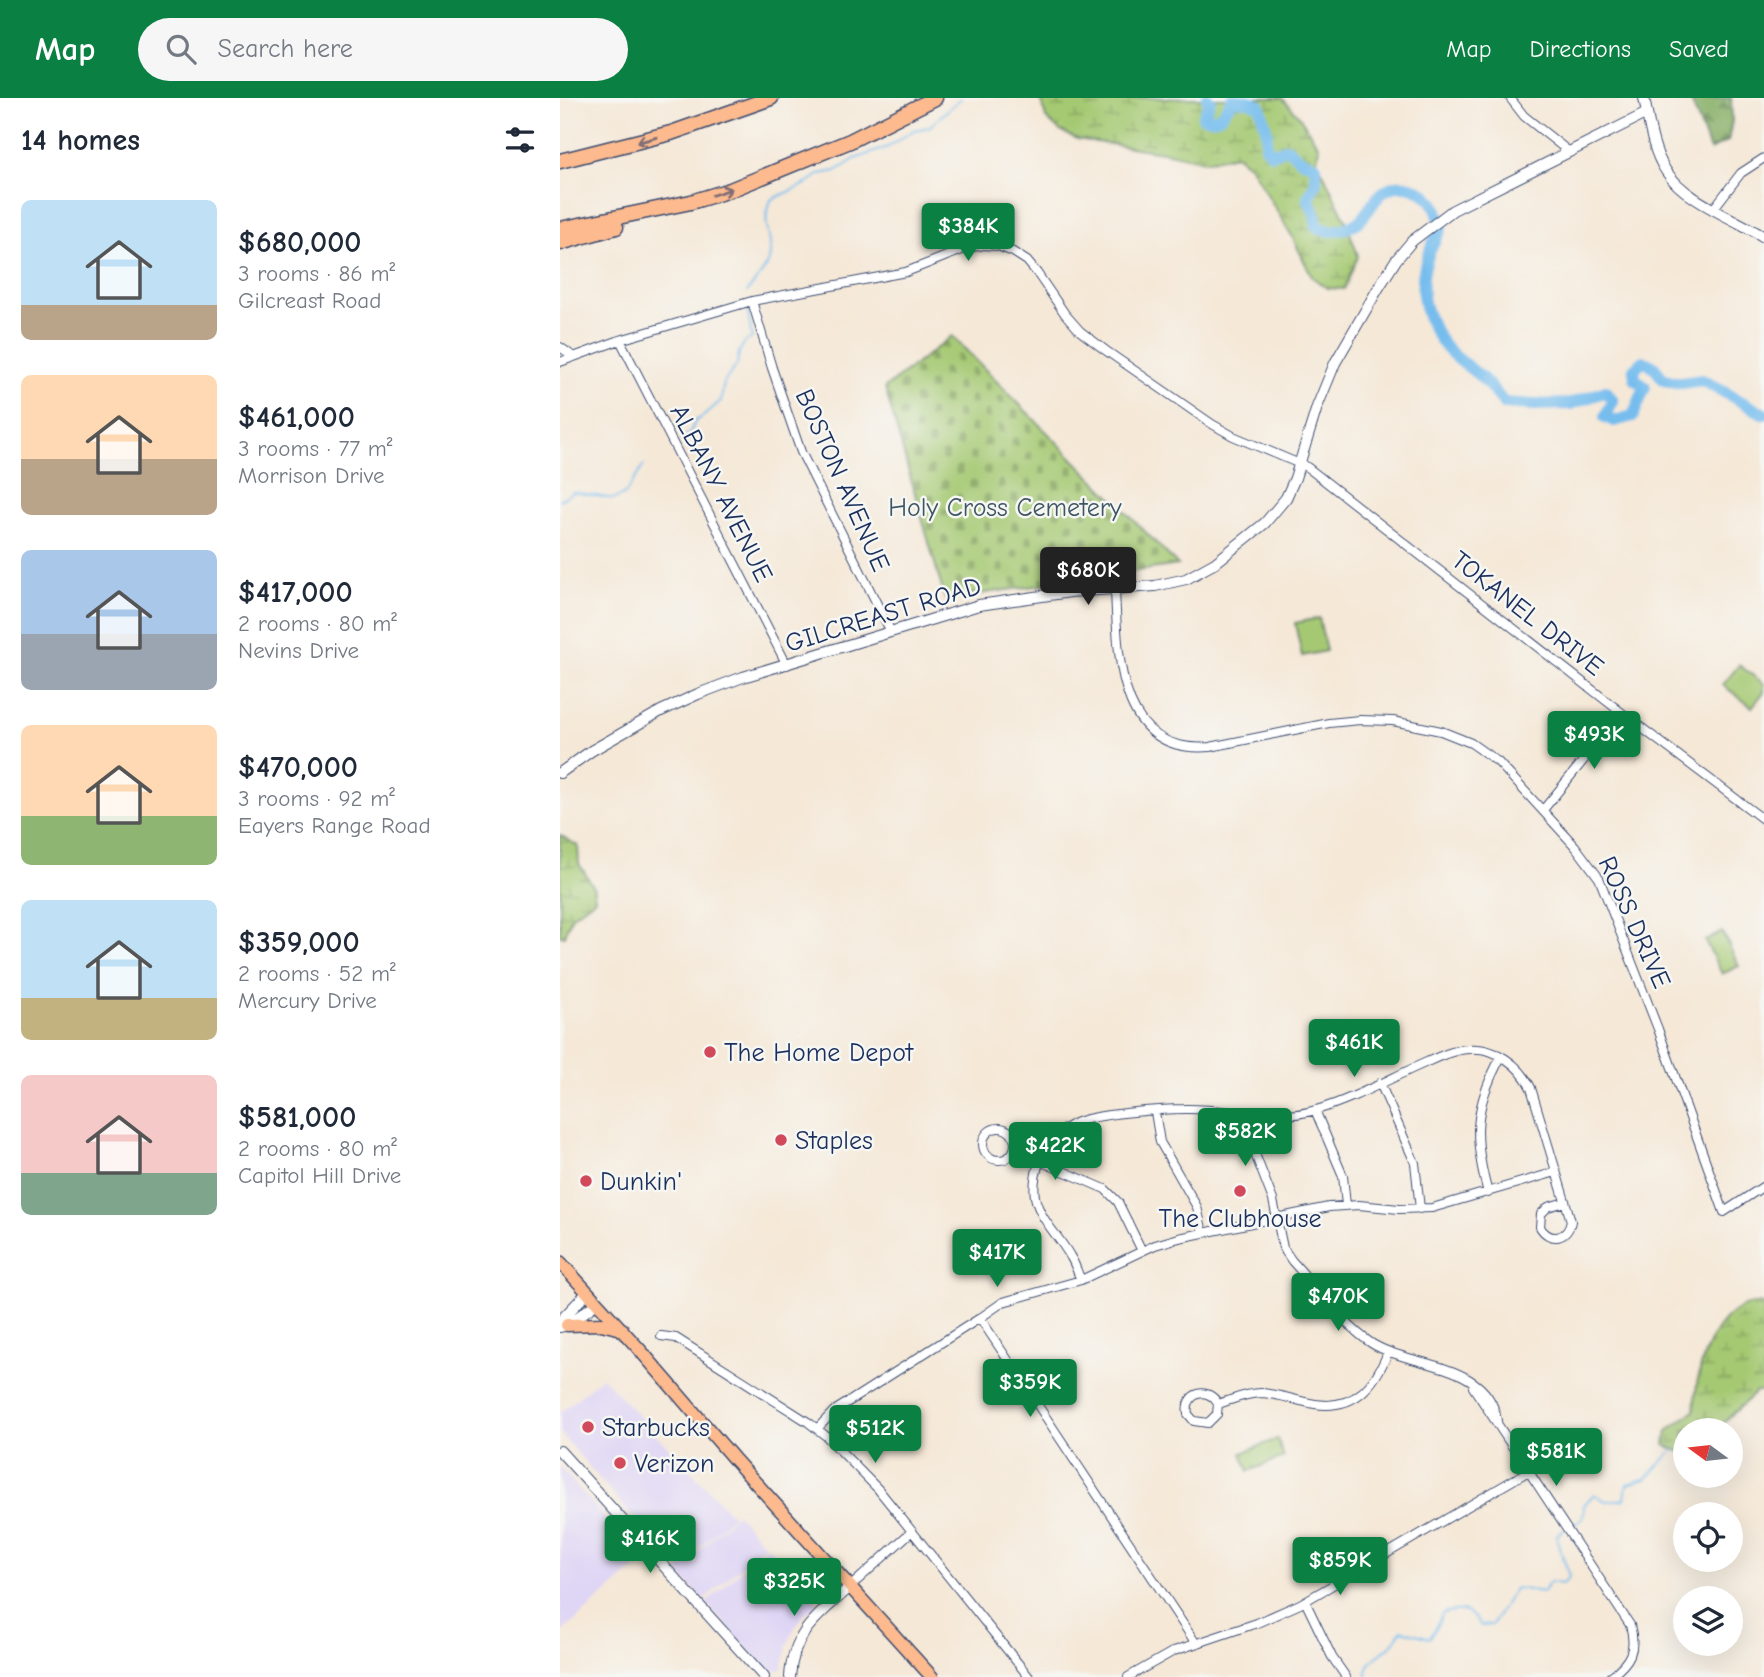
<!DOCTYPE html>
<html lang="en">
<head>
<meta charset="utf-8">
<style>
  body { margin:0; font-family:"Comic Neue",sans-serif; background:#f6f6f7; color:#1f2937; height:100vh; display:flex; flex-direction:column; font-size:26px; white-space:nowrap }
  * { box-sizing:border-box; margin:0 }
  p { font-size:23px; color:#747a83 }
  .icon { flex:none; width:38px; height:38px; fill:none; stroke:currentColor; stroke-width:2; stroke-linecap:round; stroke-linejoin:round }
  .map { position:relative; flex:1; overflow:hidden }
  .panel { display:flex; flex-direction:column; background:#fff; width:560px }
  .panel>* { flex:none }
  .needle { width:46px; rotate:285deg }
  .controls { position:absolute; left:1113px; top:1320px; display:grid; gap:14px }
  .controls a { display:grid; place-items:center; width:70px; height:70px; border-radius:50%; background:#fff; box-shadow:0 7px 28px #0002; font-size:35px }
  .price { position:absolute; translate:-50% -60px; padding:0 16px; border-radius:7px; background:#0b8043; color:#fff; font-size:23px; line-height:46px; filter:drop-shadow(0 2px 4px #0008) }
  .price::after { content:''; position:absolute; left:50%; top:42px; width:21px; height:16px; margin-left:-10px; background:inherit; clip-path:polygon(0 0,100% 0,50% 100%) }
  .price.current { background:#222; color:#fff }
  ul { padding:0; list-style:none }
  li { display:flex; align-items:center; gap:21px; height:175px; padding:0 21px }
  li span { display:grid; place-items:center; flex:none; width:196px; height:140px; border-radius:10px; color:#555 }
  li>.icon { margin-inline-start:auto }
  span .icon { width:84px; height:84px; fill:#fffc; stroke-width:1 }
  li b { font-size:30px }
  h2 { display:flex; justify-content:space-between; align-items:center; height:84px; padding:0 21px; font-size:30px }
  header { display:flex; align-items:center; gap:42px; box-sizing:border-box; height:98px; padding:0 35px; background:#0b8043; color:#fff }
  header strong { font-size:33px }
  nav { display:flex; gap:38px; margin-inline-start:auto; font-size:24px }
  .search { width:490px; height:63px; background:#f6f6f7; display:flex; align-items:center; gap:18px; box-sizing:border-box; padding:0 24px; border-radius:38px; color:#747a83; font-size:26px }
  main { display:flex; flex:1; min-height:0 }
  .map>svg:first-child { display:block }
</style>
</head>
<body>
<header>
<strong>Map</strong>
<div class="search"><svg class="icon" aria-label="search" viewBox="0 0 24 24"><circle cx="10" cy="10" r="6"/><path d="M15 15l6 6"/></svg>Search here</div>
<nav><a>Map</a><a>Directions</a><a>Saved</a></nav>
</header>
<main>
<section class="panel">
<h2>14 homes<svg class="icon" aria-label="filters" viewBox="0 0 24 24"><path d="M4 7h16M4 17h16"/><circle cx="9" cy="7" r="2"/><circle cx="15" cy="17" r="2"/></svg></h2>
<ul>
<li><span style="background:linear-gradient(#bfe0f5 75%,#b9a48a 0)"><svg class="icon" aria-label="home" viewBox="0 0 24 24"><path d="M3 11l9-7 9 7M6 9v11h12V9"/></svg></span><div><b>$680,000</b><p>3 rooms · 86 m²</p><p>Gilcreast Road</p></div></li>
<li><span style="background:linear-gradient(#ffd9b3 60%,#b9a48a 0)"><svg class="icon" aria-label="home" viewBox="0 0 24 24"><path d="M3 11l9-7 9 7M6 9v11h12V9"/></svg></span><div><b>$461,000</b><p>3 rooms · 77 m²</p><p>Morrison Drive</p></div></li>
<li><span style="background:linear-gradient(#a9c7e8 60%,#9aa5b1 0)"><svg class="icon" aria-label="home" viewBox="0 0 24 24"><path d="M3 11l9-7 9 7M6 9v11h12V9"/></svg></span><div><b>$417,000</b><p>2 rooms · 80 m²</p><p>Nevins Drive</p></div></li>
<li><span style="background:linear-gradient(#ffd9b3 65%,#8fb573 0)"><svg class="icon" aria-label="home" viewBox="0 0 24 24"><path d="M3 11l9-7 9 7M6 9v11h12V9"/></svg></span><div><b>$470,000</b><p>3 rooms · 92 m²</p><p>Eayers Range Road</p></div></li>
<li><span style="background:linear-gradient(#bfe0f5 70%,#c2b280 0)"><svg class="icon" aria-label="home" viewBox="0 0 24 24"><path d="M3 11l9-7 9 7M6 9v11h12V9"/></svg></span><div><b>$359,000</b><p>2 rooms · 52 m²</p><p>Mercury Drive</p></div></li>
<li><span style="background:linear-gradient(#f6c9c9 70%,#7fa58c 0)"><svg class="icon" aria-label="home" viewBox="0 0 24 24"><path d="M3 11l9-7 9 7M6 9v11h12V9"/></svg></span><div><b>$581,000</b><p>2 rooms · 80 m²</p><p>Capitol Hill Drive</p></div></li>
</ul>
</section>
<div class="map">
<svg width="1204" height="1579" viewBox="0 0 1204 1579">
  <defs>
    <pattern id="forest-firs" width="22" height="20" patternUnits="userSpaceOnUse" patternTransform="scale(1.75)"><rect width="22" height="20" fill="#84ad64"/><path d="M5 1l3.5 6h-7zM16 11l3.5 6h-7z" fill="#6b8d56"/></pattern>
    <pattern id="wetland-marsh" width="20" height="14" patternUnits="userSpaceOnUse" patternTransform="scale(1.75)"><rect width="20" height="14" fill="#a5c972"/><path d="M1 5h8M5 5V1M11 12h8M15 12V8" fill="none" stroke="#86a461"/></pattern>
    <pattern id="cemetery-stones" width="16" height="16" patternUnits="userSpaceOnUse" patternTransform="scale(1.75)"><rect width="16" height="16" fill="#a5c972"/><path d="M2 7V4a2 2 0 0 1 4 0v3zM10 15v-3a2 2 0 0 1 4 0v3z" fill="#86a461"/></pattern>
  </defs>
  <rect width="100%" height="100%" fill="#f6f6f2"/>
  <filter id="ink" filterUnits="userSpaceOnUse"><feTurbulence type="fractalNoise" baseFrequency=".0143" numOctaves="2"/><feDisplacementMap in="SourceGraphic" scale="14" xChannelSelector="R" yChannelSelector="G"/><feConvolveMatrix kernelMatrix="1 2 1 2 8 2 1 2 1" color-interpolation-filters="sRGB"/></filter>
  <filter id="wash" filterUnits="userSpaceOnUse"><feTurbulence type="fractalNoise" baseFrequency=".00686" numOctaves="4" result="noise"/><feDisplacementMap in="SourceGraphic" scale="28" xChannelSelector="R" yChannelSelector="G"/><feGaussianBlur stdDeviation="1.57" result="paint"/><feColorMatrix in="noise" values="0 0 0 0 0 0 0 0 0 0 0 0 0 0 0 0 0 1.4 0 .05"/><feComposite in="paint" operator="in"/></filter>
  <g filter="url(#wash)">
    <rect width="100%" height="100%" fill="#f5e8d7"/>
    <path fill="#dfd5f5" d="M42,1279L173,1418L117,1470L0,1335V1315Z
      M0,1369L83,1463L0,1536Z
      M177,1416L205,1447L144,1502L117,1473Z
      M207,1448L258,1505L243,1518L234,1531L227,1548L222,1571L209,1574L146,1505Z"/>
    <path fill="url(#forest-firs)" stroke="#506e61" stroke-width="2" d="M1130,0H1171L1172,23L1168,43L1150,52Z"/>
    <path fill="url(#wetland-marsh)" stroke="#607c68" stroke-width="2" d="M481,0H722L739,18L759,49L757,62L786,123L798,158L784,191L767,190L752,179L732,138L690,68L676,57L644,63L609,55L517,41L500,33L486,20Z
      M0,737L18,748L19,766L33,788L35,801L12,818L4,838L0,837Z
      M1204,1206V1294H1196L1156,1332H1125V1356L1105,1347L1107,1333L1134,1313C1136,1278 1146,1231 1178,1211C1185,1206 1195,1206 1204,1206Z"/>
    <path fill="url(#cemetery-stones)" stroke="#607c68" stroke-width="2" d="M392,238L618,467L385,501L325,290Z"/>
    <path fill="#a5c972" stroke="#607c68" stroke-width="2" d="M759,520L766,553L742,558L735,525Z
      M1179,567L1204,586V594L1192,609L1163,587Z
      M1162,834L1179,868L1162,876L1145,843Z
      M717,1341L724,1359L689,1373L682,1355Z"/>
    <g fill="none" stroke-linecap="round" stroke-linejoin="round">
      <path stroke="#76bdee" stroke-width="2" d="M187,194C193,185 207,172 209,162C215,139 199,127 211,102L246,86L260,76L276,73L295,61L328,49L354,32L369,29L401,0
        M121,342L130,335L135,323C147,318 151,310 161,303L164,284L177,267L179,254L185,244L192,240L187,209
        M0,402L13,394L54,401L65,396L84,367
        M1008,1429C1021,1420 1024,1427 1024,1407L1034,1396L1046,1403L1065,1401L1067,1386L1086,1381L1114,1351
        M807,1579C806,1561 821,1558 831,1547C835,1542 838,1536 842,1532L870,1540L883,1515C902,1510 910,1512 921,1528L932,1527L955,1490L983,1494L990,1484L1002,1486L1009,1480C1007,1463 998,1455 997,1437L1003,1432"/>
      <path stroke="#76bdee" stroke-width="12" d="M647,0L650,3L643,19C662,24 662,16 672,2L689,3L700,8L707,34L706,49L712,56L727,50L741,62L756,68V84L748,100L755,116L757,129C769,136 786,132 798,124C805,120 812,104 822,95C840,80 866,90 876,110C879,116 880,125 881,131C856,171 855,209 885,248C895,261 910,269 922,280C930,288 937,297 944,305L973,307L1010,306L1046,293L1053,303L1045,319L1054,323L1073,318L1085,289L1075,281L1074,271L1083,263L1093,268L1104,282L1122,285L1142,282L1204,316"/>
    </g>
  </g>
  <g filter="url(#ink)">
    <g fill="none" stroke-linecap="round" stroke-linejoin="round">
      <defs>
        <path id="minor" d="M950,0L964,18L1008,53
          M1154,110L1181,75L1204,60
          M192,203L212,270L241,354L331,534
          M60,242L227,567
          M0,249L14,259
          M0,264L60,242L192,203L346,174L407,150L424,147L438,148L453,154L467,163L477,175L505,216L520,233L545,252L652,326L673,338L747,369L1062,615L1204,722
          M555,491C558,558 557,657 650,649L769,625L800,622L833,623L881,633L911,645L938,664L1015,748L1039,780L1098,931L1164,1114L1204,1088
          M983,712L1062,615
          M820,985L855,1065L860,1111
          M755,1012L783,1078L786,1107
          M595,1014L600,1044L637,1109L643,1135
          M694,1017L692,1041L695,1056L713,1102L723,1150L732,1163C756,1189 782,1226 811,1245C850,1270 929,1263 937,1323
          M423 1046a16 16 0 1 1 32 0a16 16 0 1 1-32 0Z
          M454,1052L545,1091L558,1104L582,1153
          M928,1095C913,1040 913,1010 941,959
          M521,1182C517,1174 515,1165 510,1158C499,1138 480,1122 475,1099C473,1086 476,1070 482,1058C489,1044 500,1032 515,1025C533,1016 602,1011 625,1011C669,1010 712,1025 756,1012C791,1002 825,983 858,968C874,961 891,952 908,951C935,948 960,967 971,990L1011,1123C1008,1141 990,1145 980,1129L981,1116L988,1109L1005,1104
          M420,1220L443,1204L521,1182L595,1147L619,1140L769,1109L799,1107L839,1111L872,1110L996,1074
          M101,1238L116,1240L248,1324L266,1338L318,1391L469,1579
          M913,1289L1070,1527C1077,1552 1070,1564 1050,1579
          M658,1306L657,1316L648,1325L634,1323L628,1316C624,1295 648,1287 658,1306C672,1302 686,1295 701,1295C719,1296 737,1303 755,1306C795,1312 815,1287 828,1254
          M257,1331L274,1313L420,1220L635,1544
          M290,1489L352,1433
          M745,1503L772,1559L786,1579
          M568,1579L614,1553L697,1525L740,1506L967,1374"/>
        <path id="tertiary" d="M1084,0C1089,24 1092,52 1106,73C1125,103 1174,120 1204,139
          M0,675L31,653L101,613L138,596L183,579L419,507L510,494L595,488L626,481L655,465L705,425L726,400L735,380L757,309L775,265L819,189L836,162L852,143L893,112L1087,15
          M0,1223L28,1194
          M0,1229L7,1227L37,1205
          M0,1353L204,1579
          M230,1579C233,1533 259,1517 290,1489"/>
        <path id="primary" d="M0,1164L80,1252L174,1361L372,1579
          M7,1227L41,1226L62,1231"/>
        <path id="motorway" d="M0,63L111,35L211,0
          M0,131L131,104L170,92L290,43L375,0
          M0,145L56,129"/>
      </defs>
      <use href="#minor" stroke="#3c4b70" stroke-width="10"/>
      <use href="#tertiary" stroke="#3c4b70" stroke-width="12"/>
      <use href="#primary" stroke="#3c4b70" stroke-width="15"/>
      <use href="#motorway" stroke="#3c4b70" stroke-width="17"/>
      <use href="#minor" stroke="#fff" stroke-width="8"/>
      <use href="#tertiary" stroke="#fff" stroke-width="10"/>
      <use href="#primary" stroke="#fcba8e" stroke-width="12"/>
      <use href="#motorway" stroke="#fcba8e" stroke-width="14"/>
    </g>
    <defs><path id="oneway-shaft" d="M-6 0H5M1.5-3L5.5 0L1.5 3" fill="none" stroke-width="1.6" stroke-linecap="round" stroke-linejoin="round" transform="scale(1.75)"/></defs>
    <g stroke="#806e74">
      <use href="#oneway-shaft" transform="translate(87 42) rotate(164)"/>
      <use href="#oneway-shaft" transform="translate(162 94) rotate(-18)"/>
    </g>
  </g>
  <g fill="#d1495b" stroke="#f6f6f2" stroke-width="2.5">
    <circle cx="150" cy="954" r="7"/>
    <circle cx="221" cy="1042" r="7"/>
    <circle cx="26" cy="1083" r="7"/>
    <circle cx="680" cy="1093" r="7"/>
    <circle cx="28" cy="1329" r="7"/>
    <circle cx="60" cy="1365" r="7"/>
  </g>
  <g text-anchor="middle" stroke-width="5" stroke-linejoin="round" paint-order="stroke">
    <g font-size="26" fill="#1b2f5e" stroke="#f6f6f2">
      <text transform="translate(283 382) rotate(66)" y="9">BOSTON AVENUE</text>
      <text transform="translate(162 395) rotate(63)" y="9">ALBANY AVENUE</text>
      <text transform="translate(968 515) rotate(38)" y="9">TOKANEL DRIVE</text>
      <text transform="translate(323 516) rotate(-17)" y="9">GILCREAST ROAD</text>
      <text transform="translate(1075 824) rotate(66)" y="9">ROSS DRIVE</text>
    </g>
    <g font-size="26" fill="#3e5663" stroke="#f6f6f2">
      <text x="445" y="418">Holy Cross Cemetery</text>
    </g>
    <g font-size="26" fill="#1b2f5e" stroke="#f6f6f2" text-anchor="start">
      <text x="164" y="963">The Home Depot</text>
      <text x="235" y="1051">Staples</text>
      <text x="40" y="1092">Dunkin'</text>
      <text x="680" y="1129" text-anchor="middle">The Clubhouse</text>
      <text x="42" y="1338">Starbucks</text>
      <text x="74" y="1374">Verizon</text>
    </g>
  </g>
</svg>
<div class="controls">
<a><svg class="needle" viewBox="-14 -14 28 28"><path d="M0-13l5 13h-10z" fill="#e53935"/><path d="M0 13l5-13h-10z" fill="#747a83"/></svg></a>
<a><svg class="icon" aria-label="locate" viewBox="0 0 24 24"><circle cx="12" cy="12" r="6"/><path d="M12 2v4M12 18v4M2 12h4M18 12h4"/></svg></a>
<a><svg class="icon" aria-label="layers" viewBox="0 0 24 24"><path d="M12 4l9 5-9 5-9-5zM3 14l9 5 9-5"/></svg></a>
</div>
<b class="price" style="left:408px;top:165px">$384K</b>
<b class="price current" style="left:528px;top:509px">$680K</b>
<b class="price" style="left:1034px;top:673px">$493K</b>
<b class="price" style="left:794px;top:981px">$461K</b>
<b class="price" style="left:685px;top:1070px">$582K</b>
<b class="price" style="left:495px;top:1084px">$422K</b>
<b class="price" style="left:437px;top:1191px">$417K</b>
<b class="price" style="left:778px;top:1235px">$470K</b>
<b class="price" style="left:470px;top:1321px">$359K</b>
<b class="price" style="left:315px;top:1367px">$512K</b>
<b class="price" style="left:996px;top:1390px">$581K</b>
<b class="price" style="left:90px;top:1477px">$416K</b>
<b class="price" style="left:780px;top:1499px">$859K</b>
<b class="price" style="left:234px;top:1520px">$325K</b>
</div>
</main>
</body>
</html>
